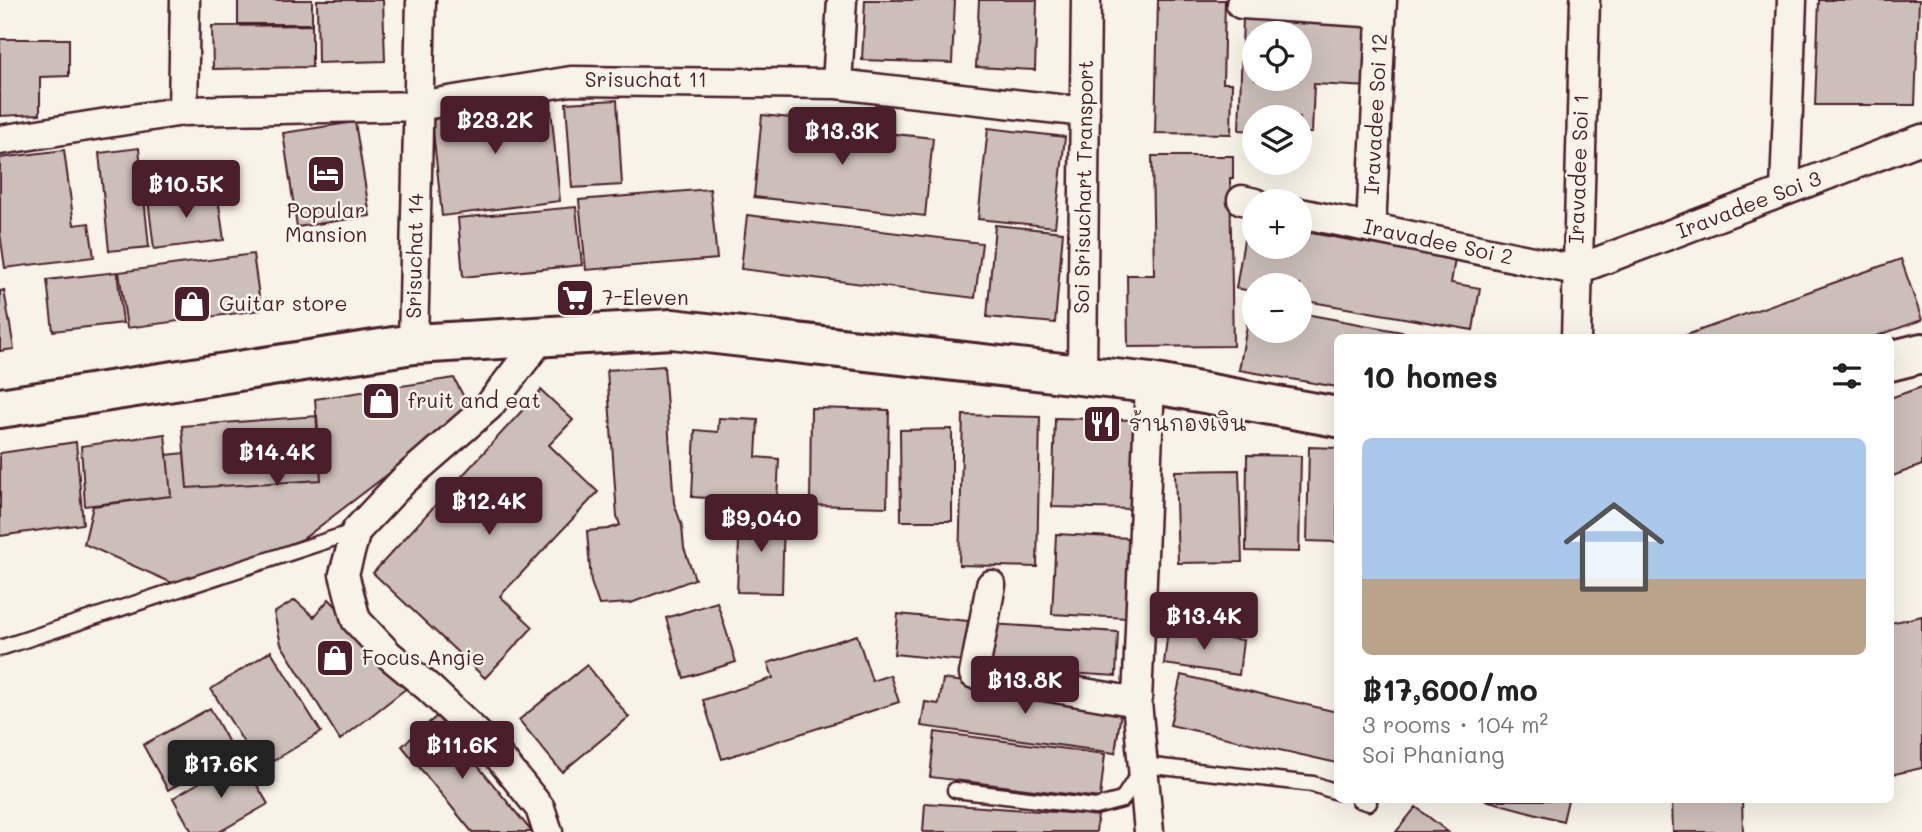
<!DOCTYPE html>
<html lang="en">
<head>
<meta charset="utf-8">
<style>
  body { margin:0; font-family:Mali,"Playpen Sans Thai",sans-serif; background:#f2f2f2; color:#222; height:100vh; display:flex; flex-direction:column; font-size:26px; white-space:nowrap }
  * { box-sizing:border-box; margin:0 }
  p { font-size:23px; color:#767676 }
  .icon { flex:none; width:38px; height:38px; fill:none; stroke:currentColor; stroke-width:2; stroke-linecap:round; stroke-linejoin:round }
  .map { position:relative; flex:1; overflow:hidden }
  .drawer { position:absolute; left:1334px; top:334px; width:560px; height:469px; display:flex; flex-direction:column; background:#fff; border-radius:10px; box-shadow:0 7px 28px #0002 }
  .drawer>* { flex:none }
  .controls { position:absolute; left:1242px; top:21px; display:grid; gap:14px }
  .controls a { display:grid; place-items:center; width:70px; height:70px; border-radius:50%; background:#fff; box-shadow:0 7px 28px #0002; font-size:35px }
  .price { position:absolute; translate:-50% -60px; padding:0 16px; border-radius:7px; background:#4a1f2b; color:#fff; font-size:23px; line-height:46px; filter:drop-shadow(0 2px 4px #0008) }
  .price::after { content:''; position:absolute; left:50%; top:42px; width:21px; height:16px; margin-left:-10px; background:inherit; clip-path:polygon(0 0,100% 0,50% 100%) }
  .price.current { background:#222; color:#fff }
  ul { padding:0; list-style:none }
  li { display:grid; align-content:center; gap:14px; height:371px; padding:0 28px }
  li+li { border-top:2px solid #e0e0e0 }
  li span { display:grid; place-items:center; height:217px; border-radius:10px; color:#555 }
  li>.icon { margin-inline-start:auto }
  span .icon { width:126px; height:126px; fill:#fffc; stroke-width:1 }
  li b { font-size:30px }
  h2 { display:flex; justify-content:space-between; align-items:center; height:84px; padding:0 28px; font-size:30px }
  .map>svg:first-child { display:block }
</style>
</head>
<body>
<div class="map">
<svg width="1922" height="832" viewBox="0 0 1922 832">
  <rect width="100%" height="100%" fill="#f7f3e8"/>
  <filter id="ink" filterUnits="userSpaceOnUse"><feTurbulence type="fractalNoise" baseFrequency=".0143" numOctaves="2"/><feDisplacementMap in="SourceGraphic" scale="14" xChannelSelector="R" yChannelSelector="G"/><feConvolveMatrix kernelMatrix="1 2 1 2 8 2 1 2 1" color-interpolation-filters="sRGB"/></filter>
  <g filter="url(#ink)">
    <path fill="#ccbfb9" stroke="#4a1f2b" stroke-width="2" fill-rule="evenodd" d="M238,0H312V24H238Z
      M317,0H383L385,61L318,63Z
      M865,0H955L952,63L862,60Z
      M979,0H1037L1035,70L976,67Z
      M1158,0H1225L1223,83H1232L1231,134L1155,133Z
      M1819,0H1919L1915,105H1815Z
      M1243,18L1372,24L1370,87L1314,84L1312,133H1300V117H1255V131L1239,130ZM1255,33H1300V79H1255Z
      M312,25V67L213,69L212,26Z
      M0,39H69V76L40,77V114L0,116Z
      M550,98L560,201L442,216L431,110Z
      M617,100L622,185L572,188L566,103Z
      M762,115L829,122L828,127L933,138L925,216L754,197Z
      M355,122L370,216L297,227L283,133Z
      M988,128L1065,137L1055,227L978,219Z
      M139,148L149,247L109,251L99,153Z
      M64,150L74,225L89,223L94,257L5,268L0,233V158Z
      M1152,156H1233V178H1230L1233,346L1128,347L1127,275H1154Z
      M710,189L717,259L586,270L579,200Z
      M217,190L224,240L154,249L148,199Z
      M576,207L582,265L463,277L458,218Z
      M747,215L982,243L975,298L741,269Z
      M1247,222L1255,223V247H1300V231L1455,259L1451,283L1480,288L1473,330L1300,300V285H1255V292L1236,288Z
      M995,225L1063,232L1055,323L987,317Z
      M253,254L261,310L127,328L119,272Z
      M1901,259L1922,320L1871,338H1678Z
      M117,272L123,323L53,331L47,280Z
      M4,290L14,349L0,351V291Z
      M1251,304L1255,305V331H1300V313L1434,338H1337V387L1239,370Z
      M664,366L674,503L682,526L684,548L695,579L631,603L599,605L591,582L587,531L608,529L620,525L617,516L607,370Z
      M454,378L471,411L303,539L179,586L84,544L93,506L171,496L167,455L184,453L187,488L321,480L315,399Z
      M1922,387V465L1890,477V398Z
      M541,390L573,420L549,445L598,492L500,596L533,627L485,678L373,573Z
      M811,408L889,410L887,507L810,505Z
      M963,415L1040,417L1037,567L959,565Z
      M317,416L321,480L187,488L182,426Z
      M719,418L758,420L756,457L779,459L777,502L692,497L695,430L718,432Z
      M1055,418L1134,420L1132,509L1052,507Z
      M952,429V521H901L900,430Z
      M165,434L171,496L85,506L81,446Z
      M76,442L83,524L0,536V453Z
      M1309,447L1337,448V542L1307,541Z
      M1247,455L1301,456L1299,552L1246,551Z
      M1239,470L1242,562L1178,563L1175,471Z
      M740,515L784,516L782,593L737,592Z
      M1056,534L1130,538L1127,618L1052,614Z
      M329,599L412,684L340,740L281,644L274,613L295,600L314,617Z
      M717,602L736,662L684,678L666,618Z
      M898,614L968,621L963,661L894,654Z
      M1922,616V768L1890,775V623Z
      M990,624L1118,632L1116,676L987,668Z
      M1168,630L1243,640L1239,675L1164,664Z
      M857,635L872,681L890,675L899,702L722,759L703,700L773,678L768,663Z
      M271,651L321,732L260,769L211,689Z
      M587,665L629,717L562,772L519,720Z
      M1181,675L1337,712V763L1170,725Z
      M943,679L1122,705L1115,753L921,726L925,702L939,704Z
      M210,708L235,754L168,790L143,745Z
      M437,716L532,832H472L402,746Z
      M935,732L1105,754L1100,798L930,777Z
      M241,758L268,804L219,832H192L173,798Z
      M1485,800H1568L1563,821Z
      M1672,800H1742L1743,832H1673Z
      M925,803L1098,815L1096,832H923Z
      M1416,807L1448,832H1396Z"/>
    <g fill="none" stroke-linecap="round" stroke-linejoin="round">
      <defs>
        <path id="lane" d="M0,648L356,531
          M955,790L1095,807L1122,800L1144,765L1313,784L1337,792
          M1359,800L1369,803"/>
        <path id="street" d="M1241,4L1381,13
          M837,84L842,0
          M183,111L185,0
          M0,140L183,111L418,106L571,81L837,84L1085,112
          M1785,191L1792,0
          M1242,200L1255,203
          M1300,213L1576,270L1922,139
          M1371,228L1382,0
          M542,337L489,406L403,481L356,531L344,574L356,620L389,655L429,688L492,748L540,808L548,832
          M1576,338L1585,0
          M413,344L421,0
          M1082,374L1086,0
          M991,585L974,674L1137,702
          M1149,832L1137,702L1150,383"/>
        <path id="secondary" d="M1890,361L1922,353
          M0,408L413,344L672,329L1150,383L1337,417"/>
      </defs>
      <use href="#lane" stroke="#4a1f2b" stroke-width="19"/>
      <use href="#street" stroke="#4a1f2b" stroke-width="33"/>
      <use href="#secondary" stroke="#4a1f2b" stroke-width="44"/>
      <use href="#lane" stroke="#f7f3e8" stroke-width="14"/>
      <use href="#street" stroke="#f7f3e8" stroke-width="28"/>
      <use href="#secondary" stroke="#f7f3e8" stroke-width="38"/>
    </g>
  </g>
  <defs>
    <symbol id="hotel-square" viewBox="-11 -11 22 22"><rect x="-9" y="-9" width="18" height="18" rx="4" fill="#4a1f2b" stroke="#f7f3e8"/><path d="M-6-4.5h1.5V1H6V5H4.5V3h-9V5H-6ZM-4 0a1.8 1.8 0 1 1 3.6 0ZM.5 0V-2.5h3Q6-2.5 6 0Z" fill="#fff"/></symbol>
    <symbol id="supermarket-square" viewBox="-11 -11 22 22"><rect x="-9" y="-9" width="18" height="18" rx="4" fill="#4a1f2b" stroke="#f7f3e8"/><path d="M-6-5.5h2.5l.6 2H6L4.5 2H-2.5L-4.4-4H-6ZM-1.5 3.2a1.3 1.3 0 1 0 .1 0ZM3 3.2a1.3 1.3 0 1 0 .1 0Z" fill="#fff"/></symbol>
    <symbol id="shop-square" viewBox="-11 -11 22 22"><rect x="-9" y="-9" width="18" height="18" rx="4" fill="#4a1f2b" stroke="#f7f3e8"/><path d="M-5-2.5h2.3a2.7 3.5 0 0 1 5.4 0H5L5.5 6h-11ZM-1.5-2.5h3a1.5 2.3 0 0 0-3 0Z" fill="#fff"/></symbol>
    <symbol id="restaurant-square" viewBox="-11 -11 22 22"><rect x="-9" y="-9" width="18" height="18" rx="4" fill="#4a1f2b" stroke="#f7f3e8"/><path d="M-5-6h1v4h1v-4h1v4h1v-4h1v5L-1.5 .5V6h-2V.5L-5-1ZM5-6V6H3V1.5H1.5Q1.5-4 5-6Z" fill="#fff"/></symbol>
  </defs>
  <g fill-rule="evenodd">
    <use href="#hotel-square" x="304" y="152" width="44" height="44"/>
    <use href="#supermarket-square" x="553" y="276" width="44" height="44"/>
    <use href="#shop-square" x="170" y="282" width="44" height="44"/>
    <use href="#shop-square" x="359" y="379" width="44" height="44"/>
    <use href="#restaurant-square" x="1080" y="402" width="44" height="44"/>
    <use href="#shop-square" x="313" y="636" width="44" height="44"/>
  </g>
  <g text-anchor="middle" stroke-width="5" stroke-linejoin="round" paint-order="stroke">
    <g font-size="21" fill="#4a1f2b" stroke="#f7f3e8">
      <text x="646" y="87">Srisuchat 11</text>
      <text transform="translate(1376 114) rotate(-87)" y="7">Iravadee Soi 12</text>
      <text transform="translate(1579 169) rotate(-88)" y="7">Iravadee Soi 1</text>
      <text transform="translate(1084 187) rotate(-89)" y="7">Soi Srisuchart Transport</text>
      <text transform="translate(1749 205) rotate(-21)" y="7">Iravadee Soi 3</text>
      <text transform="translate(1438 242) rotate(12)" y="7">Iravadee Soi 2</text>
      <text transform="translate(415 256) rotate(-89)" y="7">Srisuchat 14</text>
    </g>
    <g font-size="21" fill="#4a1f2b" stroke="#f7f3e8" text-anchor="start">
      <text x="326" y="218" text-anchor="middle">Popular<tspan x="326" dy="24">Mansion</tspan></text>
      <text x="602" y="305">7-Eleven</text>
      <text x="219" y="311">Guitar store</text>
      <text x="408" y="408">fruit and eat</text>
      <text x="1129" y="431">ร้านกองเงิน</text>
      <text x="362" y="665">Focus Angie</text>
    </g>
  </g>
</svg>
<div class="controls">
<a><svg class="icon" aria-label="locate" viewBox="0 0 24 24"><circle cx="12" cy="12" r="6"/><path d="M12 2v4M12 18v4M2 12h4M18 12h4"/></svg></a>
<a><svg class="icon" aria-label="layers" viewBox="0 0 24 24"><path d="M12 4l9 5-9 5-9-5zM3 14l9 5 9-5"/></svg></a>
<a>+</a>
<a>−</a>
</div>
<b class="price" style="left:495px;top:156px">฿23.2K</b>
<b class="price" style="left:842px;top:167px">฿13.3K</b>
<b class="price" style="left:186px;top:220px">฿10.5K</b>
<b class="price" style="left:277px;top:488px">฿14.4K</b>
<b class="price" style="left:489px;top:537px">฿12.4K</b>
<b class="price" style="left:761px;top:554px">฿9,040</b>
<b class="price" style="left:1204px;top:652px">฿13.4K</b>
<b class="price" style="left:1025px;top:716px">฿13.8K</b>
<b class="price" style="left:462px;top:781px">฿11.6K</b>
<b class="price current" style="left:221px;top:800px">฿17.6K</b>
<section class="drawer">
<h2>10 homes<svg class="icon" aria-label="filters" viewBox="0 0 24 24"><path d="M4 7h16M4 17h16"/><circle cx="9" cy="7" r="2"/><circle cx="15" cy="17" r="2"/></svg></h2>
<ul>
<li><span style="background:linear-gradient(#a9c7e8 65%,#b9a48a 0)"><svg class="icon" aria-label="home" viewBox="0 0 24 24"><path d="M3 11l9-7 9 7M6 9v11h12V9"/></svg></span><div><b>฿17,600/mo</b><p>3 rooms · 104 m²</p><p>Soi Phaniang</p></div></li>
</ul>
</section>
</div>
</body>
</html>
